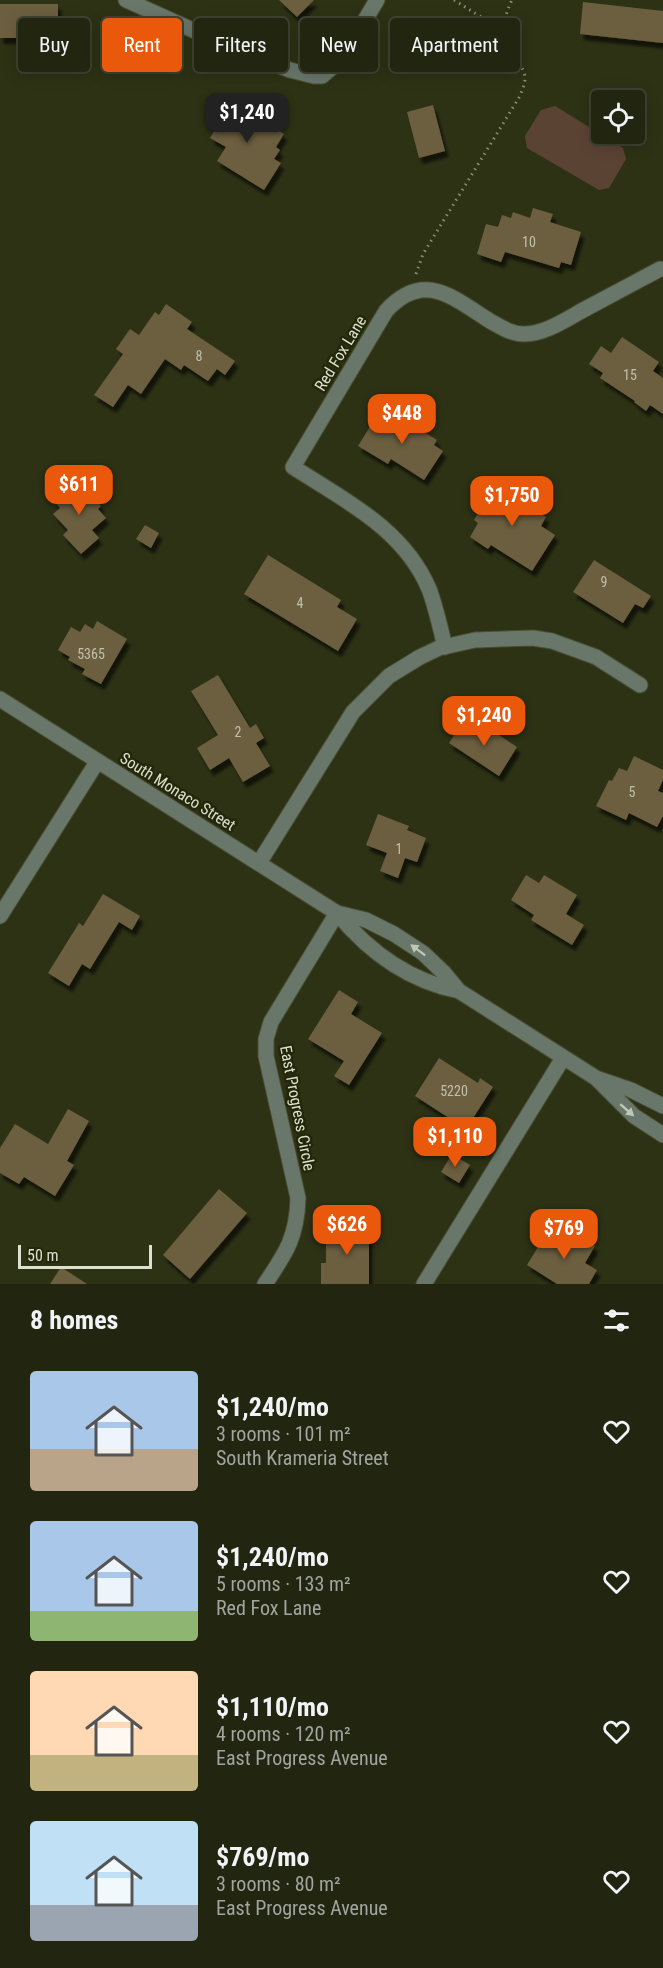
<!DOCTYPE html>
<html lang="en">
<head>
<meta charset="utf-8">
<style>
  body { margin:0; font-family:"Roboto Condensed",sans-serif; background:#2e321e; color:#f1f3f6; height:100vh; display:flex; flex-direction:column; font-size:22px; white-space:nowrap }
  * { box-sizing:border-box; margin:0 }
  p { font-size:20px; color:#a2a59f }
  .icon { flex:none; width:33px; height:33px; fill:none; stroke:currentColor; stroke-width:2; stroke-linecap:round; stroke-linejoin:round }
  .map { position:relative; height:1284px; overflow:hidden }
  .drawer { display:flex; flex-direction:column; background:#222610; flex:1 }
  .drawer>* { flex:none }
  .banner { position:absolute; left:18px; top:18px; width:627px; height:54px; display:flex; gap:12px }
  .controls { position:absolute; left:591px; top:90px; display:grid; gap:12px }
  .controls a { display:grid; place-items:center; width:54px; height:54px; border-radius:6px; background:#222610; box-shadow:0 3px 15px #0003,0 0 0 2px #3f4330; font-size:30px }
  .scale { position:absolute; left:18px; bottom:15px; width:134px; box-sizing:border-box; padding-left:6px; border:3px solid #dce0ce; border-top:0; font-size:16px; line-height:21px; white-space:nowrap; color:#dce0ce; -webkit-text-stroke:4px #24280a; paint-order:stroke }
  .price { position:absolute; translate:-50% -51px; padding:0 14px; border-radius:12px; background:#ea580c; color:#fff; font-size:20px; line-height:39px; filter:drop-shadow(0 2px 3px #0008) }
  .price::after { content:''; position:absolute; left:50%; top:36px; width:18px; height:14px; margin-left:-9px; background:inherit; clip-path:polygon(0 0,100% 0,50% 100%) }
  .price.on { background:#222; color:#fff }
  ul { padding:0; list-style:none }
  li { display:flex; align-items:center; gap:18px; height:150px; padding:0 30px }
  li span { display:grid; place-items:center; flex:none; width:168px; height:120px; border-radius:6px; color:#555 }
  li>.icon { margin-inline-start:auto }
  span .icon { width:72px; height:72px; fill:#fffc; stroke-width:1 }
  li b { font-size:26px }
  h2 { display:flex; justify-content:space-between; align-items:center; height:72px; padding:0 30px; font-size:26px }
  .tag { padding:0 21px; border-radius:6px; background:#222610; box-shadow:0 3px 15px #0003,0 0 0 2px #3f4330; font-size:21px; line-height:54px }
  .tag.on { background:#ea580c; color:#fff }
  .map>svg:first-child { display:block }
</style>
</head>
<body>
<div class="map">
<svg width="663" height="1284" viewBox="0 0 663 1284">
  <defs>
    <filter id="shadow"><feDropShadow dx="3.5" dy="6" stdDeviation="1.5" flood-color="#0009"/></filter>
  </defs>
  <rect width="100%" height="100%" fill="#2d3215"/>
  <path fill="#5b4334" d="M555,106L623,148L626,159L609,188L599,190L527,148L525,136L541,110Z"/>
  <path fill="#6c5e40" filter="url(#shadow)" d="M279,0H314L297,17Z
    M583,2L663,11V43L580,34Z
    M0,4H58V33H33V38H0Z
    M225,97L284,134L276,147L280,150L274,159L281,163L264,190L217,161L226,147L210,138L221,120L213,116Z
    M433,105L445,151L419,158L407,112Z
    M533,208L553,214L550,222L581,232L571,265L561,262L559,268L505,252L501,262L477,254L486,224L498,227L502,215L511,218L513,212L530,218Z
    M166,304L192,322L187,329L235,361L225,375L217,369L208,381L184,365L181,370L165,359L141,394L128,385L113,407L94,395L123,354L116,349L130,329L139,335L155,312L159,315Z
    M622,337L659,362L653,371L663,378V414L650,405L646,411L634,402L635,401L600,378L603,373L589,364L601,346L611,353Z
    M388,410L437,440L434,445L443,451L424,480L391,459L388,464L358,446L371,425L377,428Z
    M76,479L101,506L98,509L106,518L92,530L99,538L81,554L63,535L68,530L53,514L60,508L53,500Z
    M500,479L515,488L511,495L546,517L541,526L555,535L532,571L491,545L488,549L470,537L478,523L474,520Z
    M145,525L159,533L151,548L136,539Z
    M268,555L341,600L337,607L357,619L338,651L244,594Z
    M594,560L651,596L643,608L635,604L623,623L573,592Z
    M97,621L127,639L101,684L82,674L85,669L68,660L70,657L58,650L71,627L80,632L85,624L93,629Z
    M218,675L250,728L256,724L264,738L256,743L270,766L243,782L229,758L210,770L197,748L218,735L191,691Z
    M479,722L517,747L499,776L449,743L461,725L472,733Z
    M634,756L663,770V780L658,791L663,793V816L657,827L629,813L626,820L596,806L609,780L612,781L619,768L627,771Z
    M378,814L409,826L407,830L426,838L417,862L405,858L398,878L380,871L387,853L366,845Z
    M526,875L539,883L544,875L577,895L566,914L584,925L572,945L531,920L534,915L511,900Z
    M103,894L140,916L132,930L119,922L90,969L82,964L69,986L48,973L79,923L83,926Z
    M339,990L358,1002L351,1014L382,1033L349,1085L334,1076L344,1061L308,1039Z
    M439,1058L478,1083L480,1078L493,1087L466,1129L415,1096Z
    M68,1109L89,1121L67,1161L74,1165L55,1196L24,1177L19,1184L0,1173V1148L15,1124L48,1144Z
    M452,1154L470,1165L459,1183L441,1172Z
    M219,1189L247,1213L190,1279L163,1255Z
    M326,1226H369V1284H321V1263H326Z
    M571,1231L595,1246L585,1263L597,1270L589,1284H557L527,1265L544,1237L553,1242L558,1234L566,1239Z
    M61,1267L87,1284H50Z"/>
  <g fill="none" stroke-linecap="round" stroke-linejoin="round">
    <defs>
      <path id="minor" d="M126,0L226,45L290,70L314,76H322L336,64L346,52L377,0
        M445,647C440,627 436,607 429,589C404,529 344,500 293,467L386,311C424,270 452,297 490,321C501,327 511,334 524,334C546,334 568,318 587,308C611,295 636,282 660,269
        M0,699L337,913C369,952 409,981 459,991
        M259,863L353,712L389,676L420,657L439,648L475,640L533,638L552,641L596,657L640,685
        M337,913L366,920L394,934L423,953L444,973L459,991L530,1036L596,1078L631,1090L663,1106
        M0,916L97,762
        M596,1078L634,1116L663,1135
        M265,1284C286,1253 297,1237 298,1198L266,1056V1039L271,1022L337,913
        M424,1284L563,1058"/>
    </defs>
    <use href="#minor" stroke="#494e33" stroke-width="17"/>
    <path stroke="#898d76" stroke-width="3" stroke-dasharray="1.5 4.5" stroke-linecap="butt" d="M454,0L505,32
      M416,274L423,254L520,96C522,90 525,85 525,78C525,72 521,66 518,61C506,37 499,26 512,0"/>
    <use href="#minor" stroke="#69766a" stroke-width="15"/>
  </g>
  <defs><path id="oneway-solid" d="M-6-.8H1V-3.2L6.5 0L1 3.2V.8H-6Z" transform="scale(1.5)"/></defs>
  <g fill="#bfc6b5">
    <use href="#oneway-solid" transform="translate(418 950) rotate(-143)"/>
    <use href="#oneway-solid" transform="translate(627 1110) rotate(41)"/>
  </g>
  <g text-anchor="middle" stroke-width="5" stroke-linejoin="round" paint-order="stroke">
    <g font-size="14" fill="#c0c0aa">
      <text x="529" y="247">10</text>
      <text x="199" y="361">8</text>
      <text x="630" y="380">15</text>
      <text x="604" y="587">9</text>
      <text x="300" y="608">4</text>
      <text x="91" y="659">5365</text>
      <text x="238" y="737">2</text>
      <text x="632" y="797">5</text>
      <text x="399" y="854">1</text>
      <text x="454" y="1096">5220</text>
    </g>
    <g font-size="16" fill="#dce0ce" stroke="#24280a">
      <text transform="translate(340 353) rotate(-59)" y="6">Red Fox Lane</text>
      <text transform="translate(178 791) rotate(32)" y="6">South Monaco Street</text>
      <text transform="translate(298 1108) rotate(79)" y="6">East Progress Circle</text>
    </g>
  </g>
</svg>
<div class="controls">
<a><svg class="icon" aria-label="locate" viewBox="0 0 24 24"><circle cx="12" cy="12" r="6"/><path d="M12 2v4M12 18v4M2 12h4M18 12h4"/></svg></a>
</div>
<div class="scale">50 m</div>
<b class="price on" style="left:247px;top:144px">$1,240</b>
<b class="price" style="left:402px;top:445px">$448</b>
<b class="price" style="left:79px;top:516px">$611</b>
<b class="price" style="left:512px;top:527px">$1,750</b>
<b class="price" style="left:484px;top:747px">$1,240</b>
<b class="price" style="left:455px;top:1168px">$1,110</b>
<b class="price" style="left:347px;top:1256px">$626</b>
<b class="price" style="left:564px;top:1260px">$769</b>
<div class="banner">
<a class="tag">Buy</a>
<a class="tag on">Rent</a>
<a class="tag">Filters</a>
<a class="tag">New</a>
<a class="tag">Apartment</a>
</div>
</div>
<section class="drawer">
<h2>8 homes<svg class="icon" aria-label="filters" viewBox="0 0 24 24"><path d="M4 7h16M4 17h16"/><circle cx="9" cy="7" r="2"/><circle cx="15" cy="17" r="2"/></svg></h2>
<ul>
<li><span style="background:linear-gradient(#a9c7e8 65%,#b9a48a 0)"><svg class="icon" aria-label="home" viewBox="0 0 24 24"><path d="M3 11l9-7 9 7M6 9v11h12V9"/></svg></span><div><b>$1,240/mo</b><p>3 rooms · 101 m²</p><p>South Krameria Street</p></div><svg class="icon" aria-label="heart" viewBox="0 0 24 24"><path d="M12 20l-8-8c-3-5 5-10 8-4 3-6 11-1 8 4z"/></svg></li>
<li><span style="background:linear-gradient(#a9c7e8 75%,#8fb573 0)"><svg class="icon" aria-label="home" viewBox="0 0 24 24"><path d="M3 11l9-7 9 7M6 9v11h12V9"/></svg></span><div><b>$1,240/mo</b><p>5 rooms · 133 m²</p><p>Red Fox Lane</p></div><svg class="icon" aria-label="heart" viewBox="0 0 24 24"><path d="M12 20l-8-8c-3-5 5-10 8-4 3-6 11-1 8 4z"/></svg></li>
<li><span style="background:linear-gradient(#ffd9b3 70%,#c2b280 0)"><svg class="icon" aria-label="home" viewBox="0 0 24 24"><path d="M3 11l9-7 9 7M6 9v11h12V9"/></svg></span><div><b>$1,110/mo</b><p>4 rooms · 120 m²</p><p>East Progress Avenue</p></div><svg class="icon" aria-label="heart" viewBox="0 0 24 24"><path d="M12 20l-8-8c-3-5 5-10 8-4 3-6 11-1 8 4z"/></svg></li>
<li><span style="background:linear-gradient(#bfe0f5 70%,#9aa5b1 0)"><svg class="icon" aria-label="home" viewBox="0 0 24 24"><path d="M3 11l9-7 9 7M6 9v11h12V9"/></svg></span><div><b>$769/mo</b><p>3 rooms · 80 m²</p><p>East Progress Avenue</p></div><svg class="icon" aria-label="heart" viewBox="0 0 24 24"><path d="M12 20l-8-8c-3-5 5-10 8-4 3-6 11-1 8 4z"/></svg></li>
</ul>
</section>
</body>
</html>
